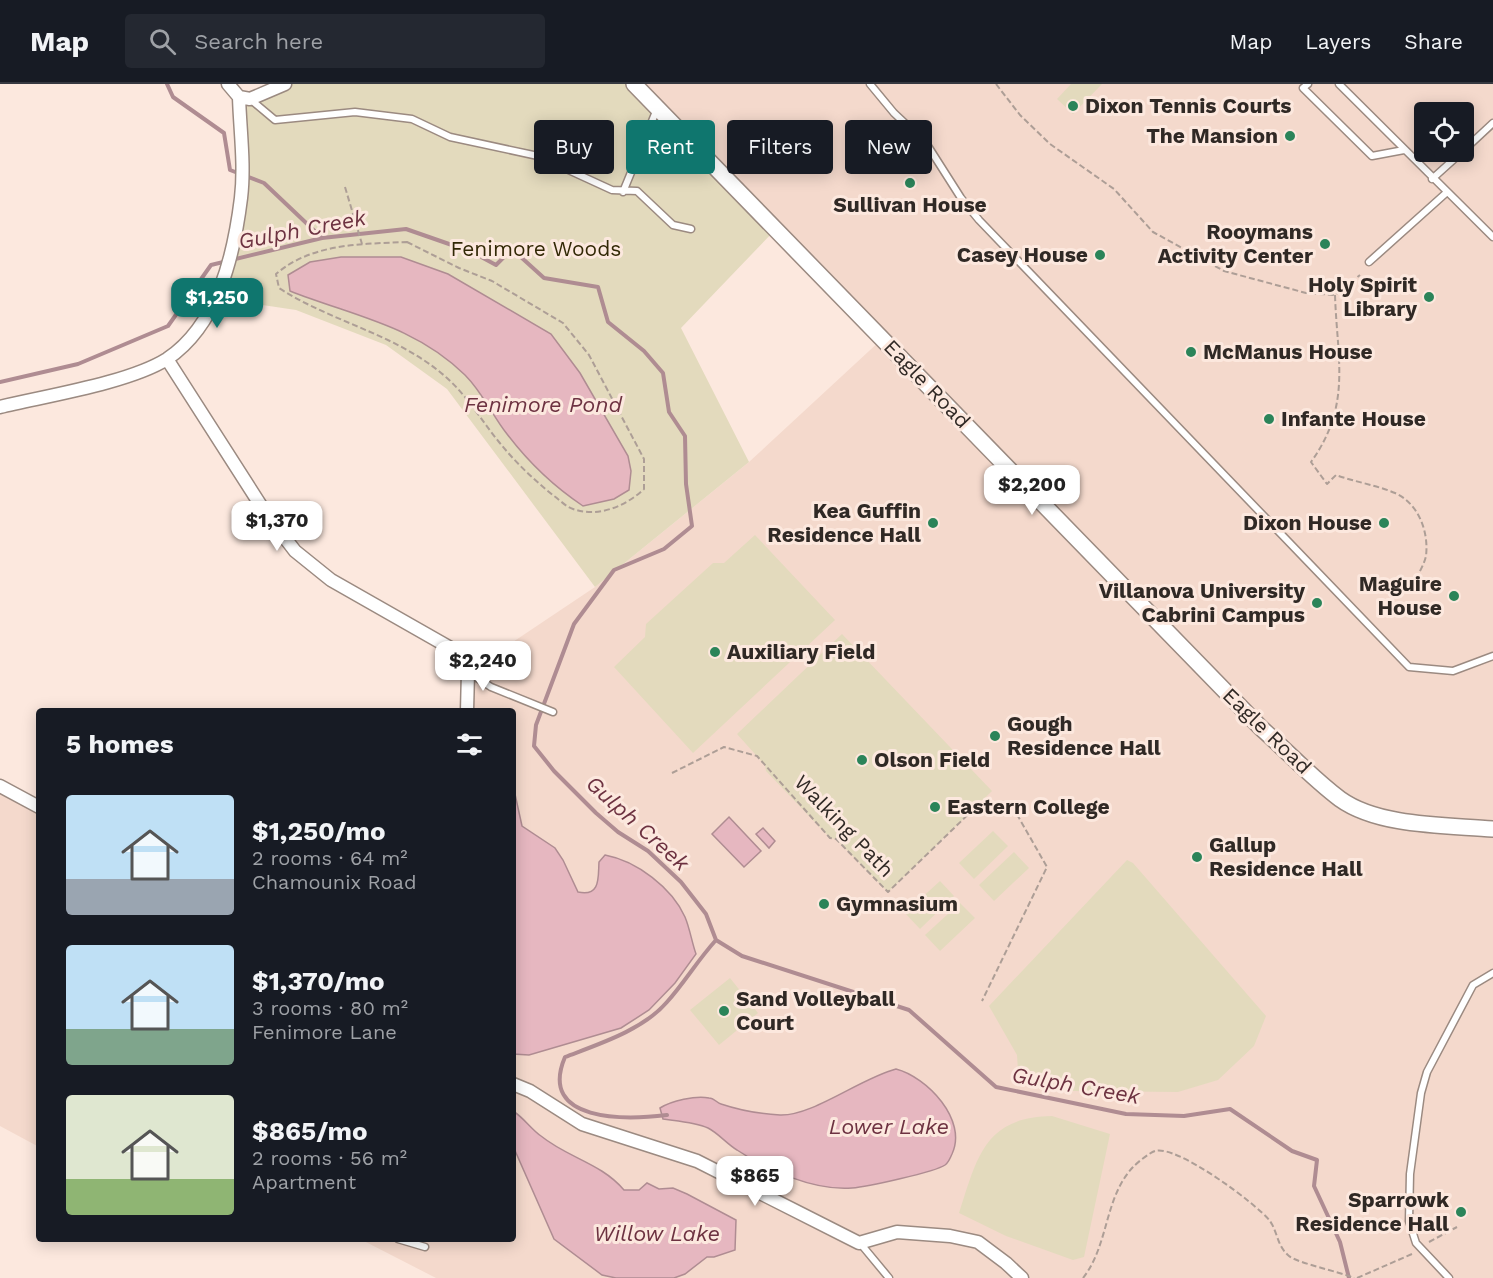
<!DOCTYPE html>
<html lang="en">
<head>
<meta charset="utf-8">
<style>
  body { margin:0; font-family:"Work Sans",sans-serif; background:#242831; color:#f1f3f6; height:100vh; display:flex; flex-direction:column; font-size:22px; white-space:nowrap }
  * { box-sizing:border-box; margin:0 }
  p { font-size:20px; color:#9ea1a6 }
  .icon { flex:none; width:33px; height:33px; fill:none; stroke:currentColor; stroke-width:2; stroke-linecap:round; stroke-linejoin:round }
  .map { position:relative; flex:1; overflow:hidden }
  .details { position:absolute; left:36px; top:624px; width:480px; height:534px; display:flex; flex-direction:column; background:#171b24; border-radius:6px; box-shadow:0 3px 15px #0003 }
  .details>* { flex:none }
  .banner { position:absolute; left:534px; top:36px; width:570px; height:54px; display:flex; gap:12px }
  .fabs { position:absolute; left:1414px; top:18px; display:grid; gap:12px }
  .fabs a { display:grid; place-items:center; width:60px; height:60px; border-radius:6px; background:#171b24; box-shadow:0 3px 15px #0003; font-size:30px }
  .price { position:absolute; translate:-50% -51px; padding:0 14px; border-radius:12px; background:#fff; color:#222; font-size:20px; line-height:39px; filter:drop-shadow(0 2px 3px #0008) }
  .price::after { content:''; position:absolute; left:50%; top:36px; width:18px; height:14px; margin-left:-9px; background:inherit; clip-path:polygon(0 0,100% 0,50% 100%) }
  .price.on { background:#0f766e; color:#fff }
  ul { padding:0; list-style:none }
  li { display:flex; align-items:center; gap:18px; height:150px; padding:0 30px }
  li span { display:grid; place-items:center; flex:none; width:168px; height:120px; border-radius:6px; color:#555 }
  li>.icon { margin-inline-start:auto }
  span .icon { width:72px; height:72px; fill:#fffc; stroke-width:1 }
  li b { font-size:26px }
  h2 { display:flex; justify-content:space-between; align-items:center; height:72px; padding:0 30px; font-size:26px }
  .pill { padding:0 21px; border-radius:6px; background:#171b24; box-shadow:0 3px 15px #0003; font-size:21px; line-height:54px }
  .pill.on { background:#0f766e; color:#fff }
  header { display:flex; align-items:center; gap:36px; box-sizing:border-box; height:84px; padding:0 30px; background:#171b24; border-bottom:2px solid #363941 }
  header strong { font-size:28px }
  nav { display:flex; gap:33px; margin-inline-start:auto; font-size:21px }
  .search { width:420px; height:54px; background:#242831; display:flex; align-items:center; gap:15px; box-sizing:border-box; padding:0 21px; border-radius:6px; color:#9ea1a6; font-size:22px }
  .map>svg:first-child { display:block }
</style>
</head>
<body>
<header>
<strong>Map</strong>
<div class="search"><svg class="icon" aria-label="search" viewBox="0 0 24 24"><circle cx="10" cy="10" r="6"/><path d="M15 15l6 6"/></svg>Search here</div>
<nav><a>Map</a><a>Layers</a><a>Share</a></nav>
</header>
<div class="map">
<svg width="1493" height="1194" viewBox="0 0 1493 1194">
  <rect width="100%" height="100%" fill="#fce8de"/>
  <path fill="#f4d9cc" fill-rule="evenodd" d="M635,0H1493V1194H436L360,1155H513V627H467L468,588L595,503L749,378L882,255ZM1425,28H1464V68H1425Z
    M0,702L39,723V1063L0,1042Z"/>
  <path fill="#e3dabd" d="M280,0H636L775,146L681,244L749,378L595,503L447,305L386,261L296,226L216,214L242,113L239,13Z
    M1071,0H1102L1073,30L1057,15Z
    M755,451L835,536L693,669L614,583L645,553L646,540L713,479H724Z
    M842,550L992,707L888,808L836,755L830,754L766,687L765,681L737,650Z
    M993,747L1008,762L974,795L959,779Z
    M1014,768L1029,784L994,817L979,801Z
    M1127,776L1133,779L1266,932L1254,962L1218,996L1178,1008L1073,1007L1018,987L1017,971L989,922Z
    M940,797L954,812L920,845L905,829Z
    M960,819L975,834L940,867L925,851Z
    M730,894L758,929L719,961L690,926Z
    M1052,1032L1110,1050L1084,1173L1073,1176L1006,1152L959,1129C977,1074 984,1033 1052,1032Z"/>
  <path fill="#e6b7c0" stroke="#af8c92" stroke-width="1.5" d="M341,173H401L448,190L551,250L580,289L628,372L631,387L629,406L614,415L583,422C553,402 529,379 507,350C492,331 483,309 465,291C414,241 353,232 290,207L288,191L310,178Z
    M513,701L522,742L555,764L563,776L578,808C601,813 598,793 599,778L605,771C637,777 672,804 685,833C690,845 692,859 696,870L675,899L649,926L621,944L529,971L513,970Z
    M729,733L761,767L744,783L712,750Z
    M763,744L775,757L769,764L756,750Z
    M896,985C927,993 968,1036 952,1070C950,1074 949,1078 945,1081C935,1088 866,1103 852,1104C814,1107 767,1086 737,1066C727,1060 718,1049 708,1044C695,1038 677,1037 663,1035L660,1024C671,1017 696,1011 709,1014C714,1014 717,1019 721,1020C739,1026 761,1030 780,1031C813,1032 861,994 896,985Z
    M513,1027C524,1034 531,1045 541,1052C568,1074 601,1079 624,1106H639L647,1099L659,1105L673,1104L687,1110L736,1136L735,1166L714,1173H707L685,1190L674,1194H616L602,1191L554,1155L513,1062Z"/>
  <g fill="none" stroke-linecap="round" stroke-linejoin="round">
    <path stroke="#af8c92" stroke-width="4" d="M167,0L173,13L224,49L230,86L264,99L322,154
      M0,298L78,280L168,242L211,181L322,154L406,145L472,168L496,181L512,165L544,194L598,203L608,238L644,267L663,289L669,328L685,352L686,400L692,442L664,465L614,486L574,540L536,641L534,662L554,687L596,729L618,748L648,767L681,798L706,830L716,856L742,872L909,926L996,1003L1126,1030L1184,1032L1230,1025L1292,1067L1317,1076L1314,1102L1340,1158L1349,1194
      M667,1031C627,1036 537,1039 565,973C599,960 643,946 667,918C685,898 697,877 716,856"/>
    <defs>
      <path id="service" d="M870,0L894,29L926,59L961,114L979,136L1409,583L1453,587L1493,572
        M1308,0L1303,4L1372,72L1404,66
        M1339,0L1493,153
        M250,15L275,36L355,28L412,35L450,53L538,72L612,106L637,107L673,141L691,145
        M1464,66L1493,39
        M1432,95L1462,68
        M623,108L657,25
        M1369,178L1446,109
        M468,588L491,603L553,628
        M398,1155L425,1163
        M860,1159L889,1194
        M1449,1194L1416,1159L1409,1137L1410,1090L1421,1009L1427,988L1473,901L1493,889"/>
      <path id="minor" d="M228,0L239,13
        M239,13L250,15L285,0
        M167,275L265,428L295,467L331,496L454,566L468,588L467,627
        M0,323C45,312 129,299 167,275C218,241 234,171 241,114C245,81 240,46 239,13
        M0,702L39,723
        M513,1000L530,1007L582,1040L697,1077L859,1159L897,1148L950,1152L978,1158L1006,1179L1022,1194"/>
      <path id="tertiary" d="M634,0L1261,644C1287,667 1312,694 1340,715C1379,743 1447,741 1493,745"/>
    </defs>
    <use href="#service" stroke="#9b8a81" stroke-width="9"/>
    <use href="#minor" stroke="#9b8a81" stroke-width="15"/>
    <use href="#tertiary" stroke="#9b8a81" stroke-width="18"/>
    <path stroke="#ad9e96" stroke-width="2" stroke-dasharray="6 3" stroke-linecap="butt" d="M996,0L1020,31L1050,60L1114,105L1153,148L1224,187L1306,209L1335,211L1360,191
      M345,103L362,160
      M407,158L459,184L492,197L563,239L589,271L644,375V405C626,422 598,434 573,425C566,423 560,416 554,412C534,396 515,378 499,358C481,336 468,313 447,294C398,250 333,239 279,204L276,190C312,159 362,160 407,158Z
      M1335,211C1337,275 1352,321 1311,378L1327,400L1336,391C1355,398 1376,401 1395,409C1418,419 1429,447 1426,472C1424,481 1418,490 1415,498L1431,506
      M672,689L724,663L757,672L830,754L836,755L888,808L980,719L1015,727L1047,783L982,917
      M1429,1158L1457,1143
      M1083,1194C1109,1161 1104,1114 1133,1083C1138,1078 1149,1069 1155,1067C1176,1060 1257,1120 1270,1137C1278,1149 1277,1162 1289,1172C1297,1179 1341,1188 1354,1194
      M1357,1194L1412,1170"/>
    <use href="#service" stroke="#fff" stroke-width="6"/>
    <use href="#minor" stroke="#fff" stroke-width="12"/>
    <use href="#tertiary" stroke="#fff" stroke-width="15"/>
  </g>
  <g fill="#2b8459" stroke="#fce8de" stroke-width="2">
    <circle cx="1073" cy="22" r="6"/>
    <circle cx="1290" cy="52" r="6"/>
    <circle cx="910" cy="99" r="6"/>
    <circle cx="1325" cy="160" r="6"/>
    <circle cx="1100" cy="171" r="6"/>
    <circle cx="1429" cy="213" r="6"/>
    <circle cx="1191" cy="268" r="6"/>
    <circle cx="1269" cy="335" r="6"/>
    <circle cx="933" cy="439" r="6"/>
    <circle cx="1384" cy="439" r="6"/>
    <circle cx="1454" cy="512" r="6"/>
    <circle cx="1317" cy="519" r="6"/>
    <circle cx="715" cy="568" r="6"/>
    <circle cx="995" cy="652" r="6"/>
    <circle cx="862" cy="676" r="6"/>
    <circle cx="935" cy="723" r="6"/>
    <circle cx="1197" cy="773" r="6"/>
    <circle cx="824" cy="820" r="6"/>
    <circle cx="724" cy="927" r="6"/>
    <circle cx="1461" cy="1128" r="6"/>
  </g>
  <g text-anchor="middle" stroke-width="6" stroke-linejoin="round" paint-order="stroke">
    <g font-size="21" font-weight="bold" fill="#302925" stroke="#fce8de" text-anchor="start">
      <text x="1085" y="29">Dixon Tennis Courts</text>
      <text x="1278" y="59" text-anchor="end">The Mansion</text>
      <text x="910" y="128" text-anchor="middle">Sullivan House</text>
      <text x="1313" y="155" text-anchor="end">Rooymans<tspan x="1313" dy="24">Activity Center</tspan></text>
      <text x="1088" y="178" text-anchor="end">Casey House</text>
      <text x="1417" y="208" text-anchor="end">Holy Spirit<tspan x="1417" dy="24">Library</tspan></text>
      <text x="1203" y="275">McManus House</text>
      <text x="1281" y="342">Infante House</text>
      <text x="921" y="434" text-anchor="end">Kea Guffin<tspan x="921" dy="24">Residence Hall</tspan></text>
      <text x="1372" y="446" text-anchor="end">Dixon House</text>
      <text x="1442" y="507" text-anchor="end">Maguire<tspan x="1442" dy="24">House</tspan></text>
      <text x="1305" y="514" text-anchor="end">Villanova University<tspan x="1305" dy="24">Cabrini Campus</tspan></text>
      <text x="727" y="575">Auxiliary Field</text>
      <text x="1007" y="647">Gough<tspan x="1007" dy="24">Residence Hall</tspan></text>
      <text x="874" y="683">Olson Field</text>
      <text x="947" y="730">Eastern College</text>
      <text x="1209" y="768">Gallup<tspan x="1209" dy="24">Residence Hall</tspan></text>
      <text x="836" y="827">Gymnasium</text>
      <text x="736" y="922">Sand Volleyball<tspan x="736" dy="24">Court</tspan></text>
      <text x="1449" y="1123" text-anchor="end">Sparrowk<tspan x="1449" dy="24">Residence Hall</tspan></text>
    </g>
    <g font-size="21" fill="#322805" stroke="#fce8de">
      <text x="536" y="172">Fenimore Woods</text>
    </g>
    <g font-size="21" fill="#302925" stroke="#fce8de">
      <text transform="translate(927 300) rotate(46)" y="7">Eagle Road</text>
      <text transform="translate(1267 647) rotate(44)" y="7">Eagle Road</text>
      <text transform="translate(844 742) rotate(46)" y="7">Walking Path</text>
    </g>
    <g font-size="22" font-style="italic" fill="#6d3241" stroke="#fce8de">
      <text transform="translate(302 145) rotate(-11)" y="8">Gulph Creek</text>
      <text x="543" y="328">Fenimore Pond</text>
      <text transform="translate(638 739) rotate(42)" y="8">Gulph Creek</text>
      <text transform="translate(1076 1001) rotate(10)" y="8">Gulph Creek</text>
      <text x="889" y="1050">Lower Lake</text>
      <text x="657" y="1157">Willow Lake</text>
    </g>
  </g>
</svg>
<div class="fabs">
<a><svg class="icon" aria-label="locate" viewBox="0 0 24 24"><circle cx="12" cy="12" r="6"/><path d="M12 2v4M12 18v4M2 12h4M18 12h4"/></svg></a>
</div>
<b class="price on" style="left:217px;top:245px">$1,250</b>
<b class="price" style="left:1032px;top:432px">$2,200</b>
<b class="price" style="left:277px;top:468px">$1,370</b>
<b class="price" style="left:483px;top:608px">$2,240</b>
<b class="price" style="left:755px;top:1123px">$865</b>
<div class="banner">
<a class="pill">Buy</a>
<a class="pill on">Rent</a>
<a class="pill">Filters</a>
<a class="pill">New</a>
</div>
<section class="details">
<h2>5 homes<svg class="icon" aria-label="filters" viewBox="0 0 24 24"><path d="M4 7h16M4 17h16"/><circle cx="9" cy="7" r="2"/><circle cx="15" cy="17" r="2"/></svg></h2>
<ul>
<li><span style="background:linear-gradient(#bfe0f5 70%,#9aa5b1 0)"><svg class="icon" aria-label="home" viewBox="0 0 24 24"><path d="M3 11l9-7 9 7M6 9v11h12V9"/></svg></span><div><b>$1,250/mo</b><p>2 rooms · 64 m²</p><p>Chamounix Road</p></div></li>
<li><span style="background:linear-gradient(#bfe0f5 70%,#7fa58c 0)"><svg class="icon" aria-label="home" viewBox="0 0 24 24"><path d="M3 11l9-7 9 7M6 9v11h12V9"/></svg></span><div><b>$1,370/mo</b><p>3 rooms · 80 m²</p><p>Fenimore Lane</p></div></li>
<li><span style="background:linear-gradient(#dfe7d0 70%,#8fb573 0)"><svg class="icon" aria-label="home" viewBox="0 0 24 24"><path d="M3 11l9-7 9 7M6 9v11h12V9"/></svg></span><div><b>$865/mo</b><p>2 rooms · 56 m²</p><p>Apartment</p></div></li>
</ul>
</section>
</div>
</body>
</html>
